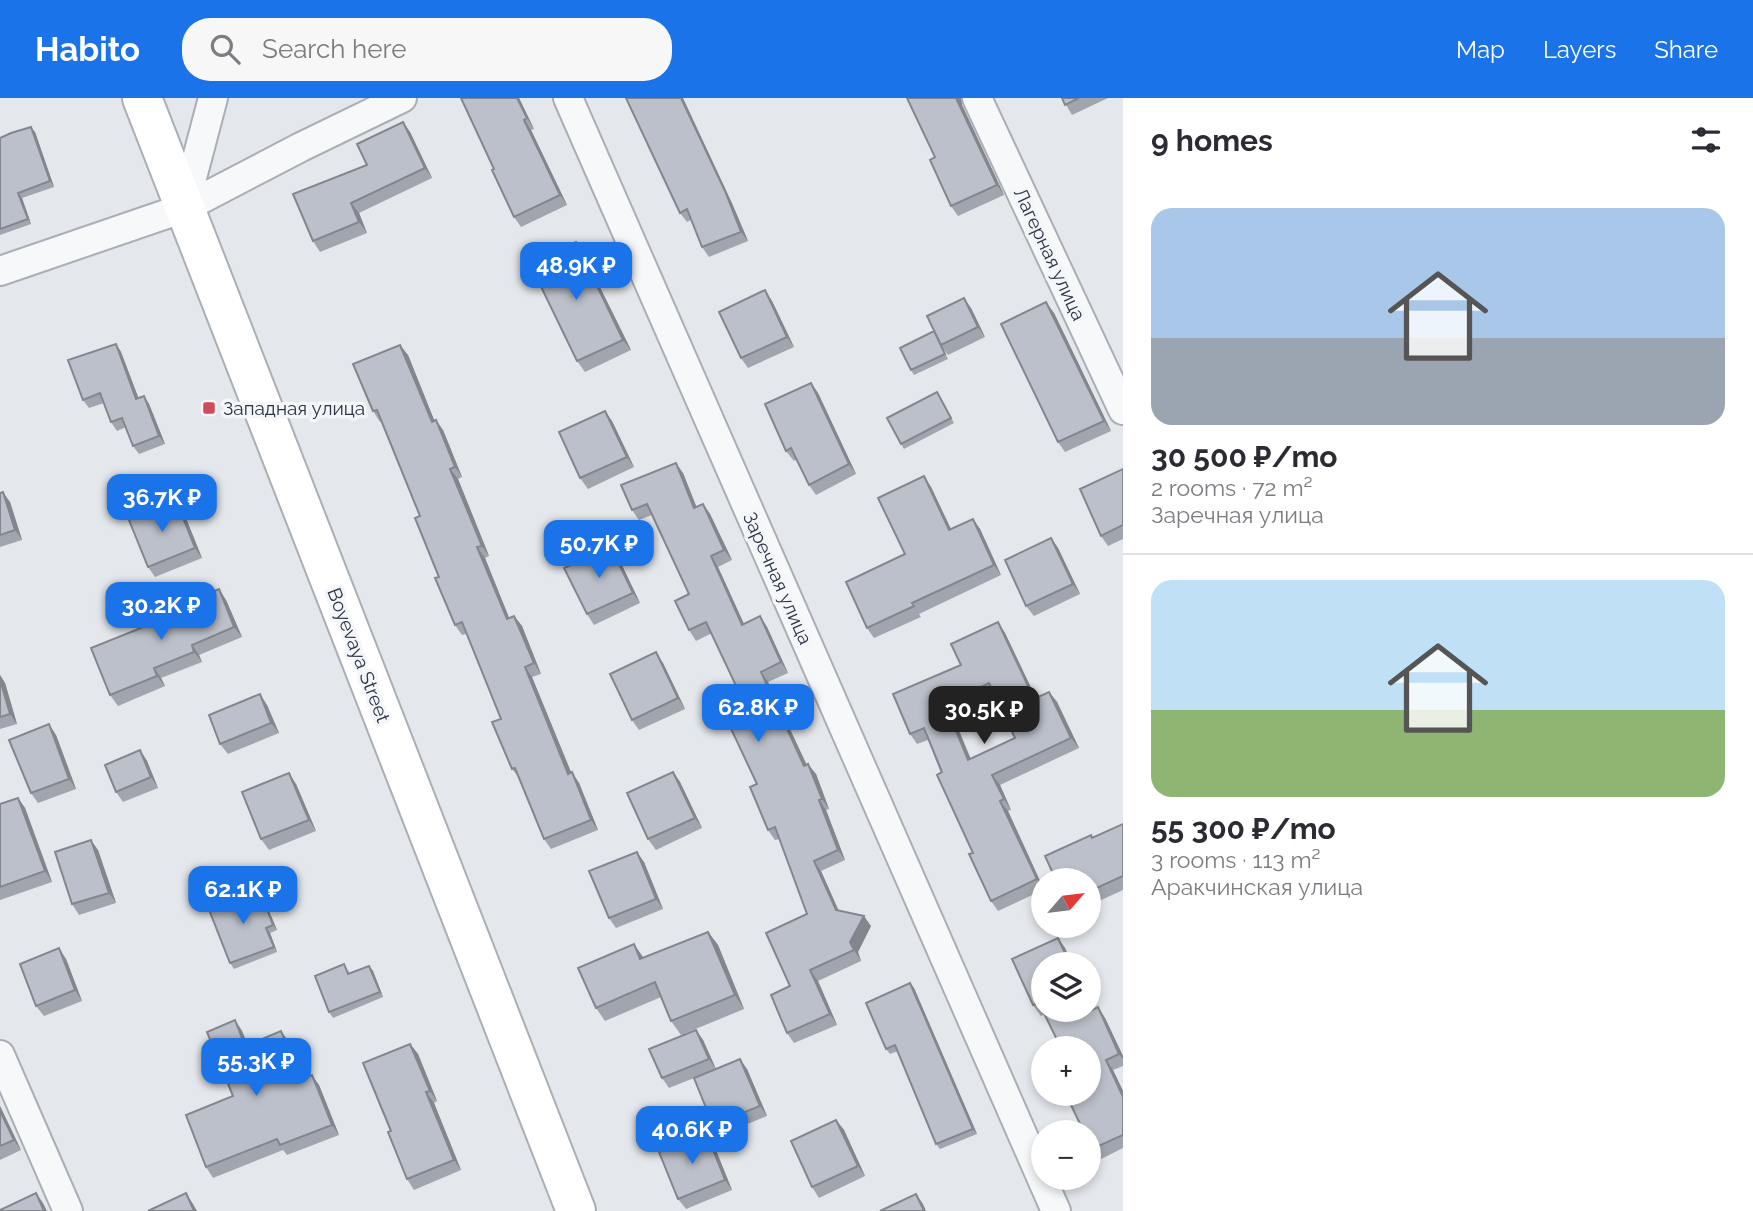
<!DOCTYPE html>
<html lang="en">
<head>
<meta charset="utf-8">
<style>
  body { margin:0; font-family:Raleway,sans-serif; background:#f7f7f7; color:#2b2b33; height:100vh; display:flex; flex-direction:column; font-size:26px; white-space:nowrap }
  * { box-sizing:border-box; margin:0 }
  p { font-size:23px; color:#7c7c81 }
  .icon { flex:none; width:38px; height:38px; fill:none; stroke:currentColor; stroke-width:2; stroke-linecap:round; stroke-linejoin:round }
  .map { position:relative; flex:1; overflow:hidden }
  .sheet { display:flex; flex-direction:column; background:#fff; width:630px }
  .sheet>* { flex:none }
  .needle { width:46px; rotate:62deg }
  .tools { position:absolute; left:1031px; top:770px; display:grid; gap:14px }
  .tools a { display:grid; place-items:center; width:70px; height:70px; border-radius:50%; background:#fff; box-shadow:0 4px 10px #0003; font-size:35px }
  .price { position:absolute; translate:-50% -60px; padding:0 16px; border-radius:14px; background:#1a73e8; color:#fff; font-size:23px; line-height:46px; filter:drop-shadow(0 2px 4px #0008) }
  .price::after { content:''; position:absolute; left:50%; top:42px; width:21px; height:16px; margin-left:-10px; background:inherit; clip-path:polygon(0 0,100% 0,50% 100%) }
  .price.selected { background:#222; color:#fff }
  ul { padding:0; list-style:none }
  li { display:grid; align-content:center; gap:14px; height:371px; padding:0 28px }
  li+li { border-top:2px solid #e1e1e2 }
  li span { display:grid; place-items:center; height:217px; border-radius:21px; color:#555 }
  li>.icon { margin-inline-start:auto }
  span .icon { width:126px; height:126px; fill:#fffc; stroke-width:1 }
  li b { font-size:30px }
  h2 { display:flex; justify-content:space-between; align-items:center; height:84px; padding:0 28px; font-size:30px }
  header { display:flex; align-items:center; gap:42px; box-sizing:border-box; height:98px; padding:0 35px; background:#1a73e8; color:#fff }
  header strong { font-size:33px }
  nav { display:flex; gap:38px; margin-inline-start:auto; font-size:24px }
  .search { width:490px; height:63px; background:#f7f7f7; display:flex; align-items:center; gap:18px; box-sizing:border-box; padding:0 24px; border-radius:28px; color:#7c7c81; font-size:26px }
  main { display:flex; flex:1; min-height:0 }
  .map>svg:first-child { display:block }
</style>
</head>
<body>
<header>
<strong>Habito</strong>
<div class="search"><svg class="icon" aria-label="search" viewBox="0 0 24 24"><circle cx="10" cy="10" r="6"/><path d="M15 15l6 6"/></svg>Search here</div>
<nav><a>Map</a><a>Layers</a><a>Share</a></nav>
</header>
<main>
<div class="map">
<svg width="1123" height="1113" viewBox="0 0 1123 1113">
  <rect width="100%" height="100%" fill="#e4e7ec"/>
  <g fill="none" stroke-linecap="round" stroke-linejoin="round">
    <defs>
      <path id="minor" d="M568,0L1056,1113
        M977,0L1123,312
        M184,110L213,0
        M0,173L184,110L301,49L402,0
        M0,957L68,1113"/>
      <path id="secondary" d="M142,0L576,1113"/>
    </defs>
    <use href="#minor" stroke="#a9aeb7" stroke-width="32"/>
    <use href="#secondary" stroke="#a9aeb7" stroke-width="42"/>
    <use href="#minor" stroke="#f7f8fa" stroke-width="28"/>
    <use href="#secondary" stroke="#fff" stroke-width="38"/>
  </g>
  <path fill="#a1a5ae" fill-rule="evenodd" d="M519,0L534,31L531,32L567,107L521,129L514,119L494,71Z
    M626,0L731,103L748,143L709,159L702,149L691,122L687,124L680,115Z
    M907,0H961L962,7L1004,97L958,118L951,108L935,59Z
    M1062,0H1108L1072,17Z
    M35,34L54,89L22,100L31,126L0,137V40Z
    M410,34L432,80L359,115L367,135L320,154L313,143Z
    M583,155L631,252L585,274L577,263Z
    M772,203L794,249L748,270L741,260Z
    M971,210L985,239L948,257L942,249L948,261L914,277L911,272L934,233Z
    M1054,215L1111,333L1065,354L1058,344Z
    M116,246L121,254L138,300L144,298L149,306L165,346L139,356L133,348L126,329L117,333L111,324L104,305L89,310L83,302Z
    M408,257L434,322L443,332L462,379L458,381L489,458L485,460L509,520L514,518L522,528L541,576L532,579L571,675L579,685L598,732L551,751L544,741L520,681L512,671L501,621L466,536L462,537L455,527L420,418L381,323L380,324L373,313Z
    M811,285L818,295L856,376L816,397L809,387L797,361L794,363L786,353Z
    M937,294L954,325L904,351L901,346Z
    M612,323L634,369L588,391L580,380Z
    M1123,371V441L1108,448L1101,438Z
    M683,375L696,409L703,406L710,416L732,462L718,469L744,526L760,518L767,529L788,575L768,584L806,667L816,676L829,711L826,712L845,762L821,773L839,813L871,828L858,854L861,863L818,883L837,927L794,945L787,935L790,888L807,816L780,741L775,742L768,732L757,686L739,594L712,535L696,543L689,532V496L652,417L639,422L632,412Z
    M924,378L931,389L951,431L973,421L980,431L1001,477L919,516L921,519L874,540L867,530L905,456Z
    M0,395L10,404L22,442L0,449Z
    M176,402L183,413L202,460L155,479L148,469Z
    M1051,440L1058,450L1080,496L1034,518L1026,508Z
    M611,449L618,459L640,505L594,527L587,516Z
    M226,502L242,539L199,557L202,564L161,580L165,588L118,608L110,597Z
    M998,524L1005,535L1036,600L1049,594L1057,604L1079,650L1000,687L1011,712L1008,713L1043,789V792L998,813L991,803L928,642L917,646L910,636L961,567ZM994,596L1015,640L971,661L952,616Z
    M663,565L685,611L639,632L632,622Z
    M0,577L5,585L17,626L0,631Z
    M267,607L279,635L228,656L220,646Z
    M56,637L76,691L38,705L31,695Z
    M140,652L147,663L158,690L123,704L116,694Z
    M673,674L680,684L702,730L656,752L648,741Z
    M296,686L316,733L269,752L261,741Z
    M18,700L25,710L52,784L0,802V706Z
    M1123,726V792L1088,808V782L1093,740Z
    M98,752L116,805L79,817L72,806Z
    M644,764L663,811L616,830L609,820Z
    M252,793L257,803L263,801L266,806L277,832L270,835L277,854L234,871L230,865Z
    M708,834L718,847L744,911L681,937L671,923L661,899L605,923L596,910L643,860Z
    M1058,840L1065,850L1072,866H1043V912H1088V900L1094,911L1098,909L1105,920L1123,958V968L1113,972L1123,993V1050L1099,1062L1088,1044V1034H1084L1070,1005L1084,999L1082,996H1088V950H1061L1045,916L1041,918L1033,907L1012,861Z
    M66,861L82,903L44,918L36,908Z
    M369,868L373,873L383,899L333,920L329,914L348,871L349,875Z
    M910,885L914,890L977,1036L940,1051L936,1046L898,953L890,956L886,951Z
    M235,922L242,933L248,947L281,933L288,943L304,980L319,987L339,1037L287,1057L283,1052L213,1080L206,1069L233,998Z
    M696,932L703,942L716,971H747L767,1018L720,1037L713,1027L694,980L669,990L662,980Z
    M410,946L418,956L437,1003L434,1005L461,1072L414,1092L407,1081L391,1033Z
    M0,1008L21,1052L0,1062Z
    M836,1022L844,1032L865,1078L819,1100L812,1089Z
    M706,1034L713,1045L732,1092L686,1111L678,1101Z"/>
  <path fill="#83868d" d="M517,0H519L534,31L527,20Z
    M681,0H683L731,103L748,143L741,134Z
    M956,0H961L962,7L1004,97L997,87Z
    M524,22L531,32L567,107L560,97Z
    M403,24L410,34L432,80L425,70Z
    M31,29L35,34L54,89L50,83Z
    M18,95L22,100L31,126L28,121Z
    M351,105L359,115L367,135L359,124Z
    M576,144L583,155L631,252L623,242Z
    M765,192L772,203L794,249L787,239Z
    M964,200L971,210L985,239L978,229Z
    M1046,204L1054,215L1111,333L1104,323Z
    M116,246L121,254L142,309L136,301Z
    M400,247L408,257L439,334L432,324Z
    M811,285L818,295L856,376L849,366Z
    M144,298L149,306L165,346L159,338Z
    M605,313L612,323L634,369L627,359Z
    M436,322L443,332L462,379L455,369Z
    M676,365L683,375L701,420L694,410Z
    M450,371L458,381L489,458L482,448Z
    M924,378L931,389L956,442L949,432Z
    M3,394L10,404L22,442L15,432Z
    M176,402L183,413L202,460L195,450Z
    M703,406L710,416L732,462L724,452Z
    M973,421L980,431L1001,477L994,467Z
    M1051,440L1058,450L1080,496L1073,486Z
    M477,449L485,460L514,532L507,521Z
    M611,449L618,459L640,505L633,495Z
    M711,458L718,469L749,537L742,527Z
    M219,491L226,502L242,539L234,529Z
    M514,518L522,528L541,576L534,565Z
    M760,518L767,529L788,575L781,564Z
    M998,524L1005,535L1041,611L1034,601Z
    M192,547L199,557L202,564L194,554Z
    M656,554L663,565L685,611L678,600Z
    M525,569L532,579L576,686L568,676Z
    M154,570L161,580L165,588L157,578Z
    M761,574L768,584L812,678L804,668Z
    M0,577L5,585L17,626L10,616L0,581Z
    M1049,594L1057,604L1079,650L1071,640Z
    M260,596L267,607L279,635L271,625Z
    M945,606L952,616L975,672L968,662Z
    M49,626L56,637L76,691L69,681Z
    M140,652L147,663L158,690L151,679Z
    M808,666L816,676L829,711L822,701Z
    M572,674L579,685L598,732L591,722Z
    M673,674L680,684L702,730L695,720Z
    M289,675L296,686L316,733L309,722Z
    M992,677L1000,687L1011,712L1004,701Z
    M18,700L25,710L52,784L45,773Z
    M819,702L826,712L845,762L838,752Z
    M1000,703L1008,713L1043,790L1037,781Z
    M91,742L98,752L116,805L109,795Z
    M637,754L644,764L663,811L656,801Z
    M814,763L821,773L843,823L836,812Z
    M263,801L266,806L277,832L273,827Z
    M864,818L871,828L858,854L861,863L854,852L850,844Z
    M266,830L270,835L277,854L274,849Z
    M708,834L718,847L744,911L735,897Z
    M1058,840L1065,850L1072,866H1070Z
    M634,846L643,859L650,875L640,861Z
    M59,850L66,861L82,903L75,892Z
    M369,868L373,873L383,899L380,894Z
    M810,872L818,883L837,927L830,916Z
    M910,885L914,890L977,1036L973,1031Z
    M1088,900L1099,923L1088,906Z
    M1098,909L1105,920L1123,958V961L1119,956Z
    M235,922L242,933L252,958L245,948Z
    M696,932L703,942L716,971L709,961Z
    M281,933L288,943L308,992L301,981Z
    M410,946L418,956L437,1003L430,993Z
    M740,961L747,971L767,1018L760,1008Z
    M1106,962L1113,972L1123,993V999Z
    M312,977L319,987L339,1037L332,1027Z
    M426,994L434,1005L461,1072L454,1062Z
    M0,1008L21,1052L14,1042L0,1013Z
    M836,1022L844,1032L865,1078L858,1068Z
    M706,1034L713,1045L732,1092L725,1082Z
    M36,1095L43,1105L47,1113H44Z
    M186,1095L193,1106L197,1113H194Z
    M916,1096L923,1106L926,1113H924Z"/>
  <path fill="#bbc0ca" stroke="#83868d" stroke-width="2" fill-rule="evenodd" d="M461,0H517L527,20L524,22L560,97L514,119L492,72L494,71Z
    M626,0H681L725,93L741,134L702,149L687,111L680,115Z
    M907,0H956L997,87L951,108L930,62L935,59Z
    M1062,0H1079L1065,7Z
    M403,24L425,70L351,105L359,124L313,143L293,96L367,67L357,46Z
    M31,29L50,83L18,95L28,121L0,131V40L11,35Z
    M576,144L623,242L577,263L530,166Z
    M765,192L787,239L741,260L719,214Z
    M964,200L978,229L941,247L927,218Z
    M1046,204L1104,323L1058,344L1001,226Z
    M934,233L945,256L911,272L900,250Z
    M116,246L136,301L144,298L159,338L133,348L122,320L111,324L100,295L83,302L68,262Z
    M400,247L432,324L436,322L455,369L450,371L482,448L477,449L507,521L514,518L534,565L525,569L568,676L572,674L591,722L544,741L515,670L512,671L492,624L501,621L462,524L455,527L435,480L439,479L415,420L420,418L377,312L373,313L353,266Z
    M811,285L849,366L809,387L791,350L786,353L765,306Z
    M937,294L951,320L901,346L887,320Z
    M605,313L627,359L580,380L559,334Z
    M676,365L694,410L703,406L724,452L711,458L742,527L760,518L781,564L761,574L804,668L808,666L822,701L819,702L838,752L814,763L836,812L864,818L850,844L854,852L810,872L830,916L787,935L771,897L790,888L766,835L807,816L775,729L768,732L750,689L757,686L718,603L739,594L706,524L689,532L675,503L689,496L647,406L632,412L621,387Z
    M1123,371V427L1101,438L1080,391Z
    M924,378L949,432L973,421L994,467L912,505L914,508L867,530L846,484L905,456L878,400Z
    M3,394L15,432L0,437V395Z
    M176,402L195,450L148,469L129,422Z
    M1051,440L1073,486L1026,508L1005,462Z
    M611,449L633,495L587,516L564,470Z
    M219,491L234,529L192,547L194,554L154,570L157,578L110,597L91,550L146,528L145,525L190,508L188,504Z
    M998,524L1034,601L1049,594L1071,640L992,677L1004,701L1000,703L1037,781L991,803L969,756L973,755L937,677L942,674L924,630L910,636L893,596L961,567L951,546ZM989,585L1015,640L968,662L945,606Z
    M656,554L678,600L632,622L610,576Z
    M0,581L10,616L0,619Z
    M260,596L271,625L220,646L209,617Z
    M49,626L69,681L31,695L9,642Z
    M140,652L151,679L116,694L105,667Z
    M673,674L695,720L648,741L627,695Z
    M289,675L309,722L261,741L242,694Z
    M18,700L45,773L0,789V706Z
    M1123,726V778L1088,794V782H1056L1045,758L1091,737L1092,740Z
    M91,742L109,795L72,806L55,754Z
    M637,754L656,801L609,820L589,773Z
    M252,793L256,803L263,801L273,827L266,830L274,849L230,865L208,809Z
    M708,834L735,897L671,923L655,884L596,910L578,870L634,846L640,861Z
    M1058,840L1070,866H1043V912H1088V906L1092,912L1098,909L1119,956L1106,962L1123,999V1037L1092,1051L1088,1044V1034H1084L1070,1005L1084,999L1082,996H1088V950H1061L1039,905L1033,907L1012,861Z
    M59,850L75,892L36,908L20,866Z
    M344,866L348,876L369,868L380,894L329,914L315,878Z
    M910,885L973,1031L936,1046L895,947L886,951L866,905Z
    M235,922L245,948L281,933L301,981L312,977L332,1027L280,1047L277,1041L206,1069L186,1017L233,998L207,934Z
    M696,932L709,961L662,980L649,951Z
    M410,946L430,993L426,994L454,1062L407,1081L388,1034L391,1033L363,965Z
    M740,961L760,1008L713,1027L694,980Z
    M0,1013L14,1042L0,1048Z
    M836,1022L858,1068L812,1089L791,1043Z
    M706,1034L725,1082L678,1101L659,1054Z
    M36,1095L44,1113H0V1112Z
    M186,1095L194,1113H148Z
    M916,1096L924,1113H880Z"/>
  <rect fill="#d1495b" stroke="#f4f6f9" stroke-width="2.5" x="202" y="303" width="14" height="14" rx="3.5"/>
  <g text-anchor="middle" stroke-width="7" stroke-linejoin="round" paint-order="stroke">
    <g font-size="19" fill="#2b3445" stroke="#f4f6f9">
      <text transform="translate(1050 156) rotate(65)" y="7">Лагерная улица</text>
      <text transform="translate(778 480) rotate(66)" y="7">Заречная улица</text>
      <text transform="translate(359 557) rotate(69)" y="7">Boyevaya Street</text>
    </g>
    <g font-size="19" fill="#2b3445" stroke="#f4f6f9" text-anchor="start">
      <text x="223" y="317">Западная улица</text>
    </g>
  </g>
</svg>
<div class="tools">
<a><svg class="needle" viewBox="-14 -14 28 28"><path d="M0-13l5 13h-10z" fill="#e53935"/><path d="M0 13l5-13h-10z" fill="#7c7c81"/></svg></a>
<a><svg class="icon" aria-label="layers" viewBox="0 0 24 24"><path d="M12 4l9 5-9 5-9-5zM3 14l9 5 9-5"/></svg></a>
<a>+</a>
<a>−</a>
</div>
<b class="price" style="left:576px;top:204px">48.9K ₽</b>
<b class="price" style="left:162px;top:436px">36.7K ₽</b>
<b class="price" style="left:599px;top:482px">50.7K ₽</b>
<b class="price" style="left:161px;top:544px">30.2K ₽</b>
<b class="price" style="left:758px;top:646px">62.8K ₽</b>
<b class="price selected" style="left:984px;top:648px">30.5K ₽</b>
<b class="price" style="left:243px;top:828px">62.1K ₽</b>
<b class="price" style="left:256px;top:1000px">55.3K ₽</b>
<b class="price" style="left:692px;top:1068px">40.6K ₽</b>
</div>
<section class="sheet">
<h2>9 homes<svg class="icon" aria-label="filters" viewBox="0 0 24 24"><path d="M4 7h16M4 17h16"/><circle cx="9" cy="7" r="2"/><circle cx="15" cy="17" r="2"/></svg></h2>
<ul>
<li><span style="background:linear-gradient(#a9c7e8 60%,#9aa5b1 0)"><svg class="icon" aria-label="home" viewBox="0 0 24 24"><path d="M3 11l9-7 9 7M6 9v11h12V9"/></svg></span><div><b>30 500 ₽/mo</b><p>2 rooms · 72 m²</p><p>Заречная улица</p></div></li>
<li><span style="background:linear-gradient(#bfe0f5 60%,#8fb573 0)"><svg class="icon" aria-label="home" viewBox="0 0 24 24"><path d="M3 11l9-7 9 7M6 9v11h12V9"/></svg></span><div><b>55 300 ₽/mo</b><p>3 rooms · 113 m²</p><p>Аракчинская улица</p></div></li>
</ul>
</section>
</main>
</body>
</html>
